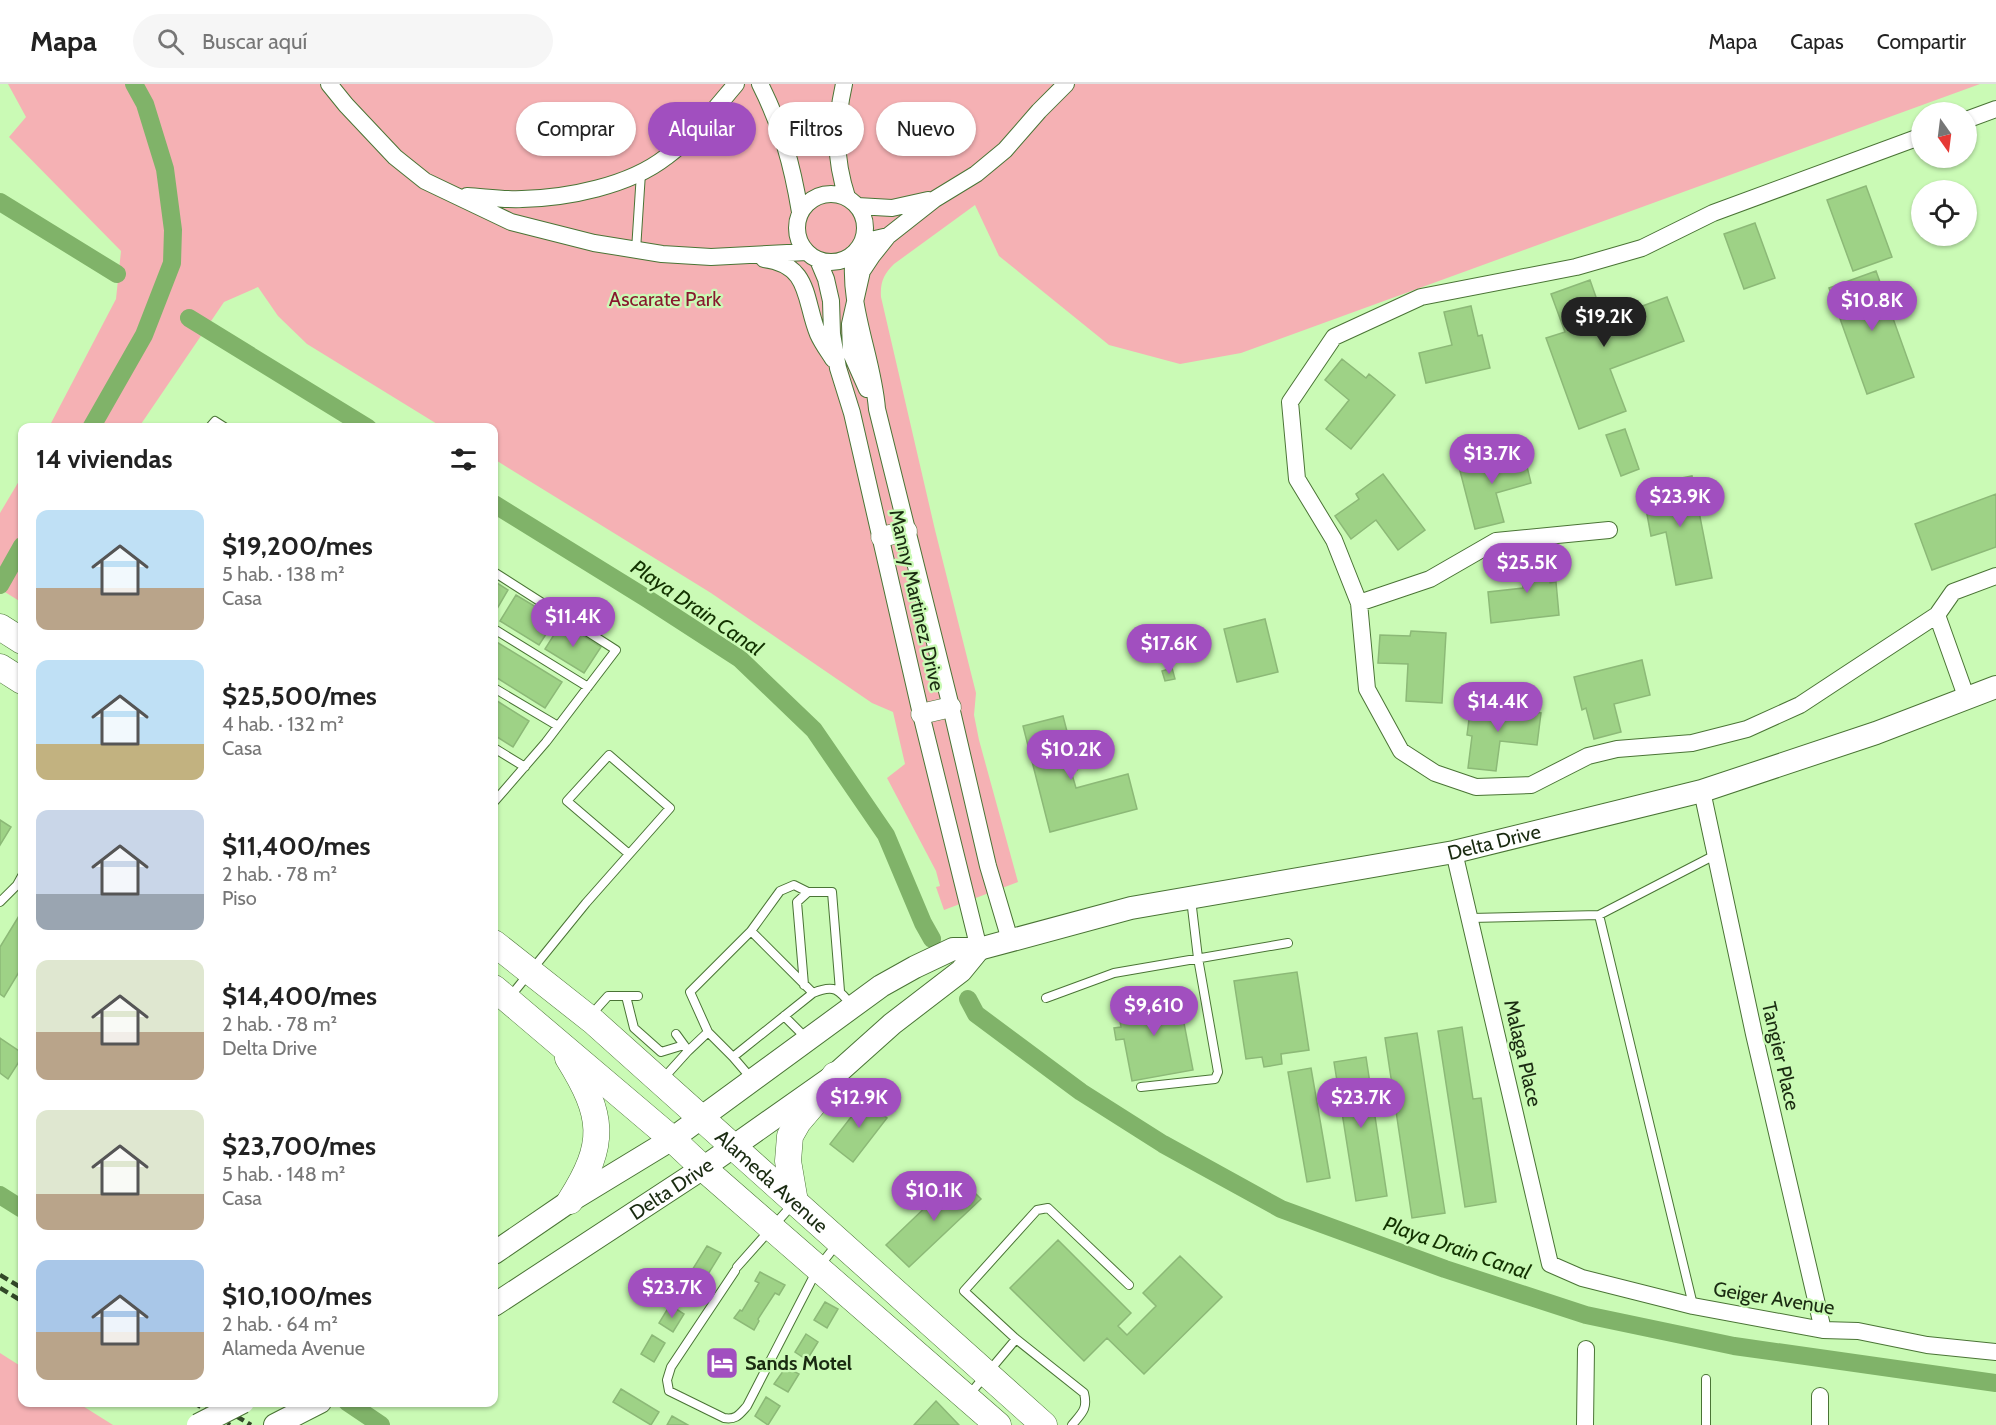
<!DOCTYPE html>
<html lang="es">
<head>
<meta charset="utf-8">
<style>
  body { margin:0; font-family:Cabin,sans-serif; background:#f6f6f6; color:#222; height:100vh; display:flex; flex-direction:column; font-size:22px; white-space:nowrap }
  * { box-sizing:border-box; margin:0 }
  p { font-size:20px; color:#767676 }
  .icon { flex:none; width:33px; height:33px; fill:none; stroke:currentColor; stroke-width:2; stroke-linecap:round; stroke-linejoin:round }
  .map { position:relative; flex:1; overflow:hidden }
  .drawer { position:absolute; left:18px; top:339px; width:480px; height:984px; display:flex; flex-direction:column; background:#fff; border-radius:12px; box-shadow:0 2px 4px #0004 }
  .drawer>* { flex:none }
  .banner { position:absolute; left:516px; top:18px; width:570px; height:54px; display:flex; gap:12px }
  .needle { width:39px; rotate:166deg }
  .buttons { position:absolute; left:1911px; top:18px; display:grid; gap:12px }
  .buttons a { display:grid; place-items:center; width:66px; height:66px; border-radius:50%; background:#fff; box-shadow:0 2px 4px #0004; font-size:30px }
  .price { position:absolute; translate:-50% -51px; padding:0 14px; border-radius:21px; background:#a14fbf; color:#fff; font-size:20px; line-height:39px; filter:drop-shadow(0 2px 3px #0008) }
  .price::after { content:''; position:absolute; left:50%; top:36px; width:18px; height:14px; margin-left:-9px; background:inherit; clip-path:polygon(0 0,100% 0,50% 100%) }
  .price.active { background:#222; color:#fff }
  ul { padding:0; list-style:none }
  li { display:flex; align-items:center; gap:18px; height:150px; padding:0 18px }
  li span { display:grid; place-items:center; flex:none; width:168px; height:120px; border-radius:12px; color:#555 }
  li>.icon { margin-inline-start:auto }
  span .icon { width:72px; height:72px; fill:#fffc; stroke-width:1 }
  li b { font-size:26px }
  h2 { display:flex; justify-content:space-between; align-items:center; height:72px; padding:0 18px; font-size:26px }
  .chip { padding:0 21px; border-radius:27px; background:#fff; box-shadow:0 2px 4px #0004; font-size:21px; line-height:54px }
  .chip.active { background:#a14fbf; color:#fff }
  header { display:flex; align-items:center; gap:36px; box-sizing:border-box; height:84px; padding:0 30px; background:#fff; border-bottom:2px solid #e0e0e0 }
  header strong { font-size:28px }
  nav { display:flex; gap:33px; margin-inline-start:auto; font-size:21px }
  .search { width:420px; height:54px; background:#f6f6f6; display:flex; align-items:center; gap:15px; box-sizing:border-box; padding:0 21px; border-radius:33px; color:#767676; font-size:22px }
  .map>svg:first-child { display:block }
</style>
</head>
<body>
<header>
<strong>Mapa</strong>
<div class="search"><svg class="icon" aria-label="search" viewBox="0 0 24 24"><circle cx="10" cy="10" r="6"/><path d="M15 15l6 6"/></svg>Buscar aquí</div>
<nav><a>Mapa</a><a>Capas</a><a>Compartir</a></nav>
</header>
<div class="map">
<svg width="1996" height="1341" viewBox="0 0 1996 1341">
  <rect width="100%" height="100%" fill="#cafab5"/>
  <path fill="#f5b1b4" d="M8,0H1980L1241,269L1180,280L1109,261L999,172L975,121L894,180C884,190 880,198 881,213L935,446L976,609L974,631L979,656L1018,798L944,826L936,803L940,802L936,787L887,694L905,680L893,628L872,619L711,509L494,375V344L442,343L307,260L278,232L258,203L224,218L139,343H49L116,215L121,167L9,53L26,33Z
    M22,392V516L21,518L0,505V429Z
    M0,1269L22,1283V1318L78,1319L113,1341H0Z"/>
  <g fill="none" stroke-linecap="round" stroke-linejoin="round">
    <path stroke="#80b369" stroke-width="18" d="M0,118L117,190
      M189,234L368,344
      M91,344L144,251L172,179L173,146L165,85L145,20L134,0
      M494,420L646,514L740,575L814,646L886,751L923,839L932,855
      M0,501L22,462
      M968,915L976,930L1081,1008L1163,1060L1281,1125L1445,1185L1586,1231L1734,1262L1996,1299
      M0,1111L22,1125
      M347,1318L381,1341"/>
  </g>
  <path fill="#9ed286" stroke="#8cb977" stroke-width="1.5" d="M1866,102L1892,173L1853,187L1827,116Z
    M1755,139L1775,194L1744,205L1724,150Z
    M1876,187L1914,293L1867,310L1829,204Z
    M1590,196L1604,236L1667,213L1684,257L1610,285L1626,327L1579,345L1546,254L1565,248L1551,210Z
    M1471,222L1478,252L1482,251L1490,284L1426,299L1419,269L1452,261L1444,228Z
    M1342,275L1366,294L1369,290L1395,311L1351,365L1326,345L1349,316L1325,296Z
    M1625,345L1639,385L1621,392L1606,351Z
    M1523,366L1531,399L1496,409L1504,438L1475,445L1459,383Z
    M1383,390L1425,446L1398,466L1376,436L1351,455L1335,432L1359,415L1356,410Z
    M1692,392L1712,494L1676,501L1666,448L1651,452L1646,425H1652L1647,401Z
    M1996,410V463L1932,486L1915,440Z
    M1547,469L1550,499L1556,498L1559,531L1491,539L1488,508L1523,504L1519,472Z
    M494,497L508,506L494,530Z
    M516,511L556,535L539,561L500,537Z
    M1265,535L1278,588L1237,598L1224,545Z
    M562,538L601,563L584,589L545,565Z
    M1411,547L1446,549L1442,619L1406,617L1408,580L1378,579L1380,551L1410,552Z
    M495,557L562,598L545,624L494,592V560Z
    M1642,576L1650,611L1614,620L1621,648L1594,655L1586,624L1582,626L1574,593Z
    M1172,584L1175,595L1165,597L1162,587Z
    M494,615L529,637L513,663L494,651Z
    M1471,620L1541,629L1537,661L1500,657L1496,687L1468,684L1472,652L1467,651Z
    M1063,632L1077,686L1071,687L1076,704L1128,690L1137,725L1050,748L1023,642Z
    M0,736L11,743L0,761Z
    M22,827V883L4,913L0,910V863Z
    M1297,888L1309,966L1281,970L1282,980L1264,983L1262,973L1246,975L1234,897Z
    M1178,908L1193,986L1132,997L1124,955L1116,956L1114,944L1121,943L1117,920Z
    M1462,943L1473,1015L1481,1014L1496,1118L1465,1123L1438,947Z
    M1417,949L1445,1129L1412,1134L1385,954Z
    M0,954L22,969V973L8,995L0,989Z
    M1366,973L1387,1112L1356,1117L1334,978Z
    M1311,984L1330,1094L1307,1098L1288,988Z
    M869,1010L881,1020L876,1026L887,1034L853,1078L830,1060Z
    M958,1092L981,1115L909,1183L886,1161Z
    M1058,1156L1131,1229L1118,1242L1127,1251L1156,1222L1143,1209L1180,1172L1222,1213L1144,1290L1107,1254L1084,1277L1010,1204Z
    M707,1162L721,1169L691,1218L678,1209Z
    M760,1188L785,1201L779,1211L775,1209L758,1235L759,1237L754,1246L734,1234L740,1226L742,1227L759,1199L755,1197Z
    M825,1218L838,1225L827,1244L814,1236Z
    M670,1221L684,1230L673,1248L659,1239Z
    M806,1250L818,1258L807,1276L795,1268Z
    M652,1251L665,1259L654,1278L641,1270Z
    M786,1283L799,1290L788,1308L774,1300Z
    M621,1305L659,1328L651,1341L613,1318Z
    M766,1313L780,1322L768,1341L755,1332Z
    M936,1317L959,1341H914Z
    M672,1332L679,1336L688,1341H667Z"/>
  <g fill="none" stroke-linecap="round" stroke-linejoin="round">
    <defs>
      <path id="service" d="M636,166L641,89
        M209,344L215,337L226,344
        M494,488L616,566L546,658L494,718
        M494,545L588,603
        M494,604L558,642
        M494,664L525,683
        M0,818L17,801L22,792
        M1599,831L1693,1221
        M1471,834L1599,831L1715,771
        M751,847L813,909
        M804,901L797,818L808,808
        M626,912H638
        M509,914L586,819L670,724L609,671L567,717L629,770
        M1046,914L1114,889L1288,859
        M591,931L608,912H626L634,944L661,968L684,961L688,967
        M784,932L807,955
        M708,948L733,973
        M676,950L684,961
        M751,994L733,973L813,909C834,900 839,905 852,922
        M661,997L688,967L708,948L690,908L751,847L780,807L794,801L808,808H832L840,907
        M1141,1003L1215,995L1218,988L1198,874L1191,815
        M737,1183L793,1120
        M735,1187L671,1283L667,1296L669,1307L724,1334C736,1336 739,1331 747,1322L818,1184L837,1160
        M1016,1255L964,1207L1037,1126L1048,1124L1129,1201
        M969,1311L1016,1255L1084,1309C1088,1325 1082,1329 1072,1341
        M1706,1341V1295"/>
      <path id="minor" d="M329,0L346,21L395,73L425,97L511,138L594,159L662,170L711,173L807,168
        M760,0C782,44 792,80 800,128
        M844,0C835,41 834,73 847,113
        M1966,36L1996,25
        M1922,52L1713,129L1642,164L1576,183L1421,213L1334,253L1290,318L1297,395L1334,456L1359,519L1367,605L1401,667L1435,689L1476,703L1531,701L1588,672L1617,665L1692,659L1747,645L1800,621L1844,592L1937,531L1953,508L1996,492
        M797 144a34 34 0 1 1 68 0a34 34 0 1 1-68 0Z
        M467,112C485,113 504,116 522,115C567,114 629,102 666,73C693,53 714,26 736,0
        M857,122L892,124L928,116
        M862,158L888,152L935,115L976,90L1005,66L1039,27L1066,0
        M854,169C847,222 873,273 877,325L951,623L988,782L1010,856
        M764,175C811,181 804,216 818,250C822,259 828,267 833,275
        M818,176L826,195L831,217L832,250L838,284L852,329L921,630L979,865
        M867,305L851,269L850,240L862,187L872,172L888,152
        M1359,519L1430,495L1496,457L1609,446
        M1937,531L1967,615
        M1702,707L1754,950L1823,1246
        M1454,768L1550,1180L1582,1194L1693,1222L1823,1246L1858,1247L1927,1261L1996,1268
        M1585,1341L1586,1265
        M1820,1341V1312"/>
      <path id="tertiary" d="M881,453L907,447
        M921,630L951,623"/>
      <g id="secondary">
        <path id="s1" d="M494,1169L570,1117L672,1055L881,902L915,883L953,865H979L1131,824L1454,768L1702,707L1876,649L1996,603"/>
        <path id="s2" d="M494,1221L703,1084L835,991L892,940L961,887L979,865"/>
        <path d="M275,1341L320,1318"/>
      </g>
      <g id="primary">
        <path d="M0,543L22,557"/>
        <path d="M0,583L22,597"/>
        <path id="s3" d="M494,859L594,938L1044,1341"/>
        <path d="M494,904L672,1055L703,1084L998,1341"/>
        <path d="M568,974C604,1032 607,1059 570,1117"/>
        <path d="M795,1118L788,1077L790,1052L798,1038L821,1011L835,991"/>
      </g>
    </defs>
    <use href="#service" stroke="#4a7435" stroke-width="10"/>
    <use href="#minor" stroke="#4a7435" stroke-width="18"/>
    <use href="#tertiary" stroke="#4a7435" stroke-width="21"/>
    <use href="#secondary" stroke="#4a7435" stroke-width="24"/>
    <use href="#primary" stroke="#4a7435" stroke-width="27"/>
    <use href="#service" stroke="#fff" stroke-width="8"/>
    <use href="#minor" stroke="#fff" stroke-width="16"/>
    <use href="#tertiary" stroke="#fff" stroke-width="20"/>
    <use href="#secondary" stroke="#fff" stroke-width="22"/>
    <use href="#primary" stroke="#fff" stroke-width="26"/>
    <path stroke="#324828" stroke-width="4.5" stroke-dasharray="9 4.5" stroke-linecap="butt" d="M0,1191L22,1204
      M0,1204L22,1217
      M193,1318L230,1341
      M213,1318L251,1341"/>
    <defs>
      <path id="secondary-bridge" d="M198,1341L243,1318"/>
    </defs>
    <use href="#secondary-bridge" stroke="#4a7435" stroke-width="24" stroke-linecap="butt"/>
    <use href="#secondary-bridge" stroke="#fff" stroke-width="22"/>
  </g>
  <defs>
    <symbol id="hotel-square" viewBox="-11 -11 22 22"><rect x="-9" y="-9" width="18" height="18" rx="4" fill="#a14fbf" stroke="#cafab5"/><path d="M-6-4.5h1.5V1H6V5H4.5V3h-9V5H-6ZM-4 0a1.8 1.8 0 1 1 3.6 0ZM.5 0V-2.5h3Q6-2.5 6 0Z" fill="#fff"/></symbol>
  </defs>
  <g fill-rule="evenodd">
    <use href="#hotel-square" x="703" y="1260" width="38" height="38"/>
  </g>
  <g text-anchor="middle" stroke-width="4.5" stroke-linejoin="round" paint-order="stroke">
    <g font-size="20" fill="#88182e" stroke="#cafab5">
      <text x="665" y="222">Ascarate Park</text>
    </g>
    <g font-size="20" fill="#1a2b11" stroke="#cafab5">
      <text transform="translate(917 516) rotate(77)" y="7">Manny Martinez Drive</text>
      <text dy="7" stroke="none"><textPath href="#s1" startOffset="1104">Delta Drive</textPath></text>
      <text transform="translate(1523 969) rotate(77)" y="7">Malaga Place</text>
      <text transform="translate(1781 972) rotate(77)" y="7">Tangier Place</text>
      <text dy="7" stroke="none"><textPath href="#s3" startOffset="366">Alameda Avenue</textPath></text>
      <text dy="7" stroke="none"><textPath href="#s2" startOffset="212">Delta Drive</textPath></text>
      <text transform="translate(1774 1214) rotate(9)" y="7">Geiger Avenue</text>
    </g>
    <g font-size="20" font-weight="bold" fill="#1a2b11" stroke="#cafab5" text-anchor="start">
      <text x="745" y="1286">Sands Motel</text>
    </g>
    <g font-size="21" font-style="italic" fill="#123200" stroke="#cafab5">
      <text transform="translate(697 524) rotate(34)" y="7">Playa Drain Canal</text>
      <text transform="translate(1457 1164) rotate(19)" y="7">Playa Drain Canal</text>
    </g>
  </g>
</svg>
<div class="buttons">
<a><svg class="needle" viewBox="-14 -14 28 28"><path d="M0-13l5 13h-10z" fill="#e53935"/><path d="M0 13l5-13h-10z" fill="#767676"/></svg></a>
<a><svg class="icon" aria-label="locate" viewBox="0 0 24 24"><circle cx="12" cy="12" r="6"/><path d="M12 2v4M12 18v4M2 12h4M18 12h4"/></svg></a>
</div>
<b class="price" style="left:1872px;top:248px">$10.8K</b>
<b class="price active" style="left:1604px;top:264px">$19.2K</b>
<b class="price" style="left:1492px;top:401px">$13.7K</b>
<b class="price" style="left:1680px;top:444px">$23.9K</b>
<b class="price" style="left:1527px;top:510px">$25.5K</b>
<b class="price" style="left:573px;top:564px">$11.4K</b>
<b class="price" style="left:1169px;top:591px">$17.6K</b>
<b class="price" style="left:1498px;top:649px">$14.4K</b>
<b class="price" style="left:1071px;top:697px">$10.2K</b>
<b class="price" style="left:1154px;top:953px">$9,610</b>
<b class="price" style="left:859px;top:1045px">$12.9K</b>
<b class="price" style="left:1361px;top:1045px">$23.7K</b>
<b class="price" style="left:934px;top:1138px">$10.1K</b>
<b class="price" style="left:672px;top:1235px">$23.7K</b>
<div class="banner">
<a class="chip">Comprar</a>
<a class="chip active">Alquilar</a>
<a class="chip">Filtros</a>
<a class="chip">Nuevo</a>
</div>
<section class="drawer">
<h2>14 viviendas<svg class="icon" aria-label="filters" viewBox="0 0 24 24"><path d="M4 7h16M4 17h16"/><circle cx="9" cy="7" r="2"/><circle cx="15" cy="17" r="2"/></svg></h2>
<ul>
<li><span style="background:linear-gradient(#bfe0f5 65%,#b9a48a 0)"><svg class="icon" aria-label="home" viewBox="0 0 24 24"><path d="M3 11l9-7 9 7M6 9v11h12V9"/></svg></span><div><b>$19,200/mes</b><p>5 hab. · 138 m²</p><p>Casa</p></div></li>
<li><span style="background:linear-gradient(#bfe0f5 70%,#c2b280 0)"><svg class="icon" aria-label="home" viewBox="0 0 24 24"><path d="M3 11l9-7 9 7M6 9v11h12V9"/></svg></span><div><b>$25,500/mes</b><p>4 hab. · 132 m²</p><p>Casa</p></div></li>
<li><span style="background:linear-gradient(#c9d6e8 70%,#9aa5b1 0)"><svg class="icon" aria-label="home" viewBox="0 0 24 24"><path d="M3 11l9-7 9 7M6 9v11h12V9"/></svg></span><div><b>$11,400/mes</b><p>2 hab. · 78 m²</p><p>Piso</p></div></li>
<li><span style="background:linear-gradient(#dfe7d0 60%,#b9a48a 0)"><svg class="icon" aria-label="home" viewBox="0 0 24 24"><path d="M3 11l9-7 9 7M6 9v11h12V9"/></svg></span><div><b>$14,400/mes</b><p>2 hab. · 78 m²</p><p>Delta Drive</p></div></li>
<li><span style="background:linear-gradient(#dfe7d0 70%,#b9a48a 0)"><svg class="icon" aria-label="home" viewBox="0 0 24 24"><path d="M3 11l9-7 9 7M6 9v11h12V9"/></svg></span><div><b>$23,700/mes</b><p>5 hab. · 148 m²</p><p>Casa</p></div></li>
<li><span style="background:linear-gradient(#a9c7e8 60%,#b9a48a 0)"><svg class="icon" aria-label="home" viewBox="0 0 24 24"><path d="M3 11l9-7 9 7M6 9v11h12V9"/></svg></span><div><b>$10,100/mes</b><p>2 hab. · 64 m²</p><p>Alameda Avenue</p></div></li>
</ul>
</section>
</div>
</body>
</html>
